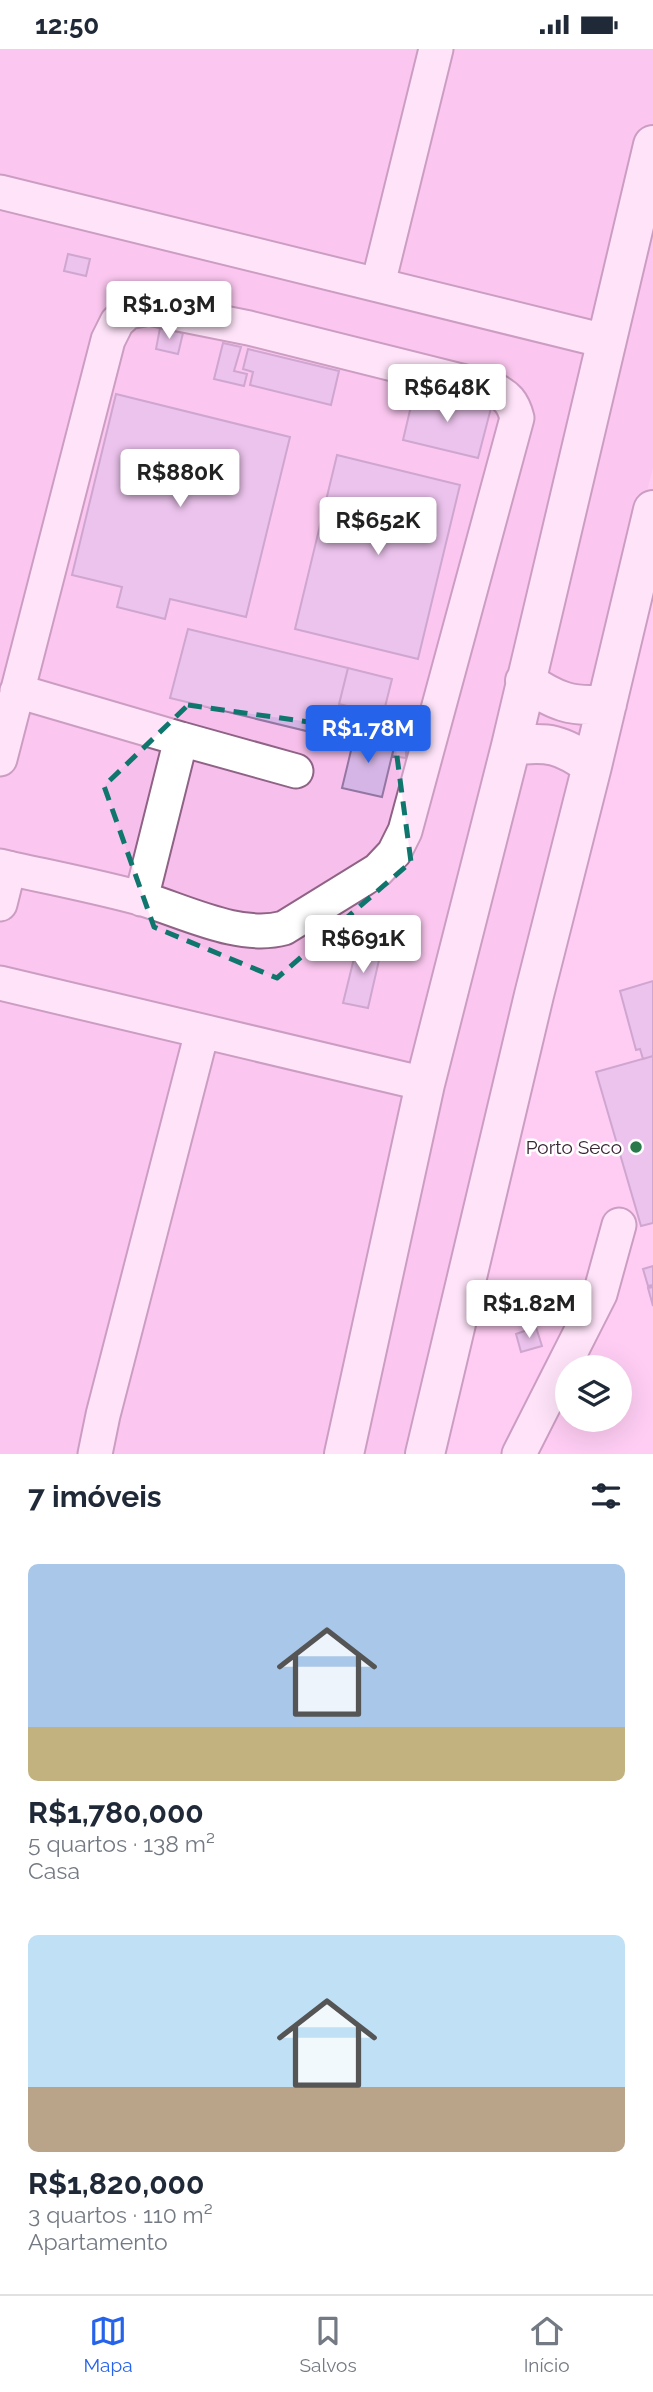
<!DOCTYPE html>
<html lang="pt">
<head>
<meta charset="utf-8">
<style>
  body { margin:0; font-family:Raleway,sans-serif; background:#f2f2f3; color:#1f2937; height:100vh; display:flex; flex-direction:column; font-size:26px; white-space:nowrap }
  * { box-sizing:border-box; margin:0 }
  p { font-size:23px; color:#747a83 }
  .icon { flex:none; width:38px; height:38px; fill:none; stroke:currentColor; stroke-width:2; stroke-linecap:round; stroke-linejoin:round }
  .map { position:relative; height:1405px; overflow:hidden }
  .sheet { display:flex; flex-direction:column; background:#fff; flex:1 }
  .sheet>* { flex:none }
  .buttons { position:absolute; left:555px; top:1306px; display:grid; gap:14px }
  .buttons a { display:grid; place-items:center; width:77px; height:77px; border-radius:50%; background:#fff; box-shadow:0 7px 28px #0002; font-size:35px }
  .price { position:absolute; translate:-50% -60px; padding:0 16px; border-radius:7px; background:#fff; color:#222; font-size:23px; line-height:46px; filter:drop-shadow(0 2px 4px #0008) }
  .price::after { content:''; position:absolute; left:50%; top:42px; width:21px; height:16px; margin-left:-10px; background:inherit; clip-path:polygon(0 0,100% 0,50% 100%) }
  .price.active { background:#2563eb; color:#fff }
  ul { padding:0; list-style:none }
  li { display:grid; align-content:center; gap:14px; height:371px; padding:0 28px }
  li span { display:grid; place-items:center; height:217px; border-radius:10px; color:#555 }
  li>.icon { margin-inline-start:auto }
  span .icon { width:126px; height:126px; fill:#fffc; stroke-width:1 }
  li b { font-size:30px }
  h2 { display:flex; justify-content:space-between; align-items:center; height:84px; padding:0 28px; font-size:30px }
  .status { display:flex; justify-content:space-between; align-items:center; height:49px; padding:0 35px; background:#fff; direction:ltr }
  .status svg { height:19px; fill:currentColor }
  .tab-bar { display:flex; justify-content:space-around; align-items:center; height:98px; border-top:2px solid #e0e1e3; background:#fff; font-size:19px; color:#747a83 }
  .tab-bar a { display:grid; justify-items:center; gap:4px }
  .tab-bar .active { color:#2563eb }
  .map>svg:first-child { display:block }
</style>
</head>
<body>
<div class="status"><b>12:50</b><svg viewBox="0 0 49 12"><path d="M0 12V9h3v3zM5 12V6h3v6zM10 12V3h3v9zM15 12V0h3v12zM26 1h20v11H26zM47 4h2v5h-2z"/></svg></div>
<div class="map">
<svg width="653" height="1405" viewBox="0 0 653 1405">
  <rect width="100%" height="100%" fill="#ffcdf4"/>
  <path fill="#f7bfeb" d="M0,0H653V419L411,1405H0Z"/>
  <path fill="#d5b5e5" stroke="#9476a3" stroke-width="2" d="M68,205L90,210L86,227L64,222Z
    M160,279L183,284L178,305L156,300Z
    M223,294L241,298L234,322L247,325L244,337L214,330Z
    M248,300L339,322L331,356L250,336L253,323L243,320Z
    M415,340L491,359L478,409L403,391Z
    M116,345L290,388L246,568L170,550L165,570L117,558L122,538L72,526Z
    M337,406L460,436L418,610L295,580Z
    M188,580L348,619L331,688L170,649Z
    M348,619L392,630L383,666L339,655Z
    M355,685L395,694L382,748L342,739Z
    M395,695L406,698V709L392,707Z
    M358,893L382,898L368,959L343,954Z
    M653,932V1007L643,1010L640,1000L636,1001L620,942Z
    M653,932V1007L643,1010L640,1000L636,1001L620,942Z
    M653,932V1007L643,1010L640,1000L636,1001L620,942Z
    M653,932V1007L643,1010L640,1000L636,1001L620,942Z
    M653,932V1007L643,1010L640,1000L636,1001L620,942Z
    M653,1007V1174L641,1177L596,1023Z
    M653,1217V1236L648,1237L643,1220Z
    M653,1217V1236L648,1237L643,1220Z
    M653,1217V1236L648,1237L643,1220Z
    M653,1217V1236L648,1237L643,1220Z
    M653,1217V1236L648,1237L643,1220Z
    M653,1238V1257L648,1239Z
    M653,1238V1257L648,1239Z
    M653,1238V1257L648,1239Z
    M653,1238V1257L648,1239Z
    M653,1238V1257L648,1239Z
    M536,1278L542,1297L521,1303L516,1285Z
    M536,1278L542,1297L521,1303L516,1285Z
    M536,1278L542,1297L521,1303L516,1285Z
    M536,1278L542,1297L521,1303L516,1285Z
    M536,1278L542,1297L521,1303L516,1285Z"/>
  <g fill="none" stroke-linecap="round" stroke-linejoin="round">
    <defs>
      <path id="minor" d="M0,143L605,292
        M378,235L436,0
        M17,642L181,690L141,850
        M181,690L296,722
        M0,710L108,291L117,273L128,263L149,259L249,279L493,340C507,347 513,353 517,369L405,782L394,804L378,821L284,879C240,891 186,863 143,850C96,837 47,828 0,817
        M0,855L9,819
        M0,934L425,1035
        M95,1405L103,1366L202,983
        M519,1405L600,1245L619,1176"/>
      <path id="major" d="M525,632C555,652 571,659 607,655
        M511,697C548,692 562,695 592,717
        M344,1405L425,1035L511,697L653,96
        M425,1405L534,946L592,717L653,461"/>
    </defs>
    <use href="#minor" stroke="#8f6386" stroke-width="37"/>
    <use href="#major" stroke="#8f6386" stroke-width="42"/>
    <use href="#minor" stroke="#fff" stroke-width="33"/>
    <use href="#major" stroke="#fff" stroke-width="38"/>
  </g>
  <path d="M0 0H653V1405H0ZM188,656L394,685L411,813L277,929L154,878L104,737Z" fill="#ffcdf4" fill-opacity=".55" fill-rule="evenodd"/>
  <path fill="none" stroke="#0f766e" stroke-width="5" stroke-dasharray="14 9" stroke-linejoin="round" d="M188,656L394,685L411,813L277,929L154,878L104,737Z"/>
  <circle fill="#29794a" stroke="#fff" stroke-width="2.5" cx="636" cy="1098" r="7"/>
  <g text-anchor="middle" stroke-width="5" stroke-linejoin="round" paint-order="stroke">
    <g font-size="19" fill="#392635" stroke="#fff" text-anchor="end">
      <text x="622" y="1105">Porto Seco</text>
    </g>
  </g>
</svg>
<div class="buttons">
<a><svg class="icon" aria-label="layers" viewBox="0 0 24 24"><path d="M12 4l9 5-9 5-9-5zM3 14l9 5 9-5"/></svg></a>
</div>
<b class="price" style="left:169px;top:292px">R$1.03M</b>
<b class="price" style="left:447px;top:375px">R$648K</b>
<b class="price" style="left:180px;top:460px">R$880K</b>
<b class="price" style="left:378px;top:508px">R$652K</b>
<b class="price active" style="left:368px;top:716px">R$1.78M</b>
<b class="price" style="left:363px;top:926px">R$691K</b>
<b class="price" style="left:529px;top:1291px">R$1.82M</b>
</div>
<section class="sheet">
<h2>7 imóveis<svg class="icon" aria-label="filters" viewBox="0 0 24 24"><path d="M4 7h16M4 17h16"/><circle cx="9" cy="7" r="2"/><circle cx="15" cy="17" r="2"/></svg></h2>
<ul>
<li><span style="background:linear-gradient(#a9c7e8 75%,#c2b280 0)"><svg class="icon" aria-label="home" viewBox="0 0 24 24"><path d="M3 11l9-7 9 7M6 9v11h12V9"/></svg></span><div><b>R$1,780,000</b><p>5 quartos · 138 m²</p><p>Casa</p></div></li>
<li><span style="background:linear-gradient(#bfe0f5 70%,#b9a48a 0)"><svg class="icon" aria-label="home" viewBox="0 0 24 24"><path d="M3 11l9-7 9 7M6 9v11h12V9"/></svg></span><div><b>R$1,820,000</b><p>3 quartos · 110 m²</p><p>Apartamento</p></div></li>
</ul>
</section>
<nav class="tab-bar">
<a class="active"><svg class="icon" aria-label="map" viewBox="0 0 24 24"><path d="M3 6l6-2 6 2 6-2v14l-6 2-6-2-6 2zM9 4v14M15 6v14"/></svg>Mapa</a>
<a><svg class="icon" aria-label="saved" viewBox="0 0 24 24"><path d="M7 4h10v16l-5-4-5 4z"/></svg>Salvos</a>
<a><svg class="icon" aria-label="home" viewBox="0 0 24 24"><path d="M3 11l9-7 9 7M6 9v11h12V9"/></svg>Início</a>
</nav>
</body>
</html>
